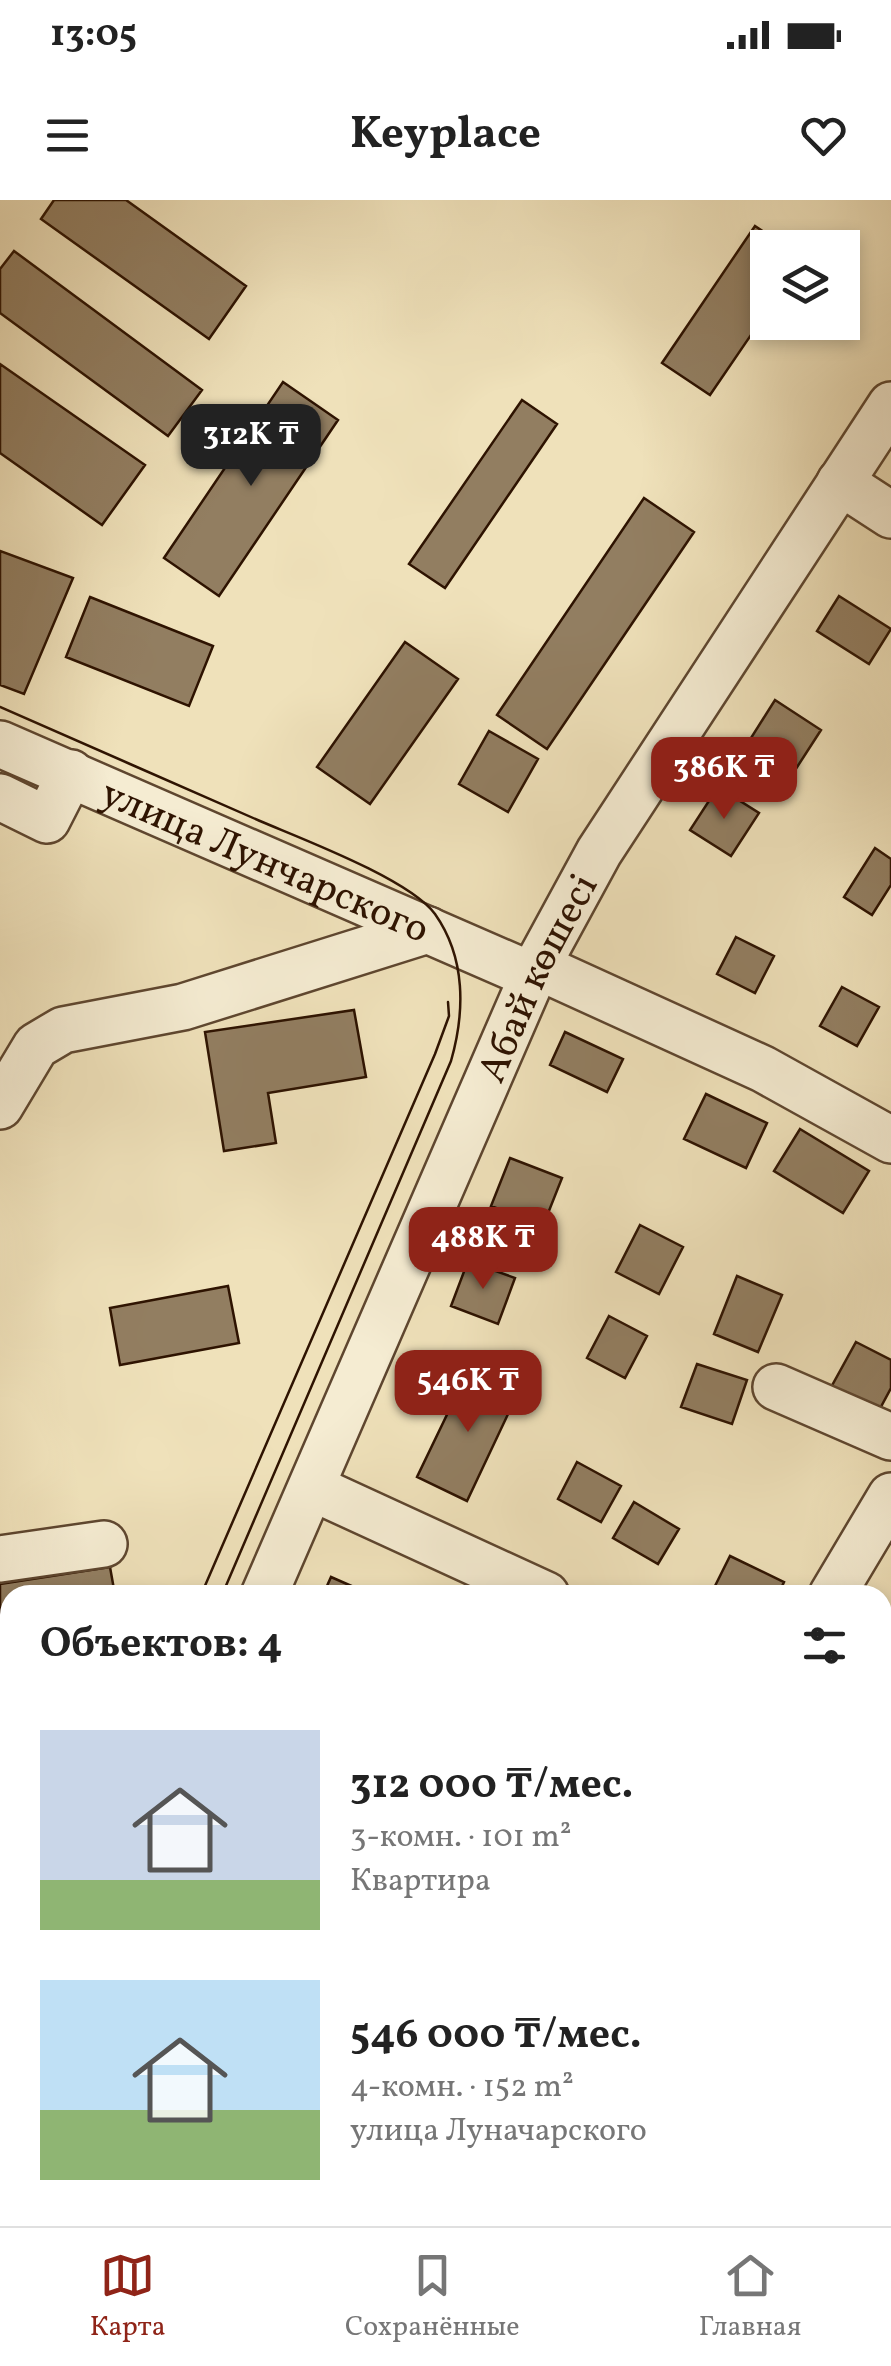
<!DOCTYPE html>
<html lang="ru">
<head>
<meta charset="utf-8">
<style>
  body { margin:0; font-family:Vollkorn,serif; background:#f2f2f2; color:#222; height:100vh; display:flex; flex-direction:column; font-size:38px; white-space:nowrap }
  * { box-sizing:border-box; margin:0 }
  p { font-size:32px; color:#767676 }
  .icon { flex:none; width:55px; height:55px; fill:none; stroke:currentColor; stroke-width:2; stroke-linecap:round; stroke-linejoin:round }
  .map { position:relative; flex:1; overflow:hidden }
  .side { position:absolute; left:0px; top:1385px; width:892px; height:642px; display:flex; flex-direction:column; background:#fff; border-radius:30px 30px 0 0; box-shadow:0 5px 15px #0003 }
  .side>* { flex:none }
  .controls { position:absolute; left:750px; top:30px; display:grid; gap:20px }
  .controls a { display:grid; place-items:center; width:110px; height:110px; border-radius:0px; background:#fff; box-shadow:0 5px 15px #0003; font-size:50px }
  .price { position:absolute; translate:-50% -85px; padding:0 22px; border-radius:20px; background:#8f2418; color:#fff; font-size:32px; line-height:65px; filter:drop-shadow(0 2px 5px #0008) }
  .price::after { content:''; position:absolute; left:50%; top:60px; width:30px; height:22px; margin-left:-15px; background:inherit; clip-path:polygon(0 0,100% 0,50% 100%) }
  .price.current { background:#222; color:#fff }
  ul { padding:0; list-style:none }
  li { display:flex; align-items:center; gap:30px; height:250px; padding:0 40px }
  li span { display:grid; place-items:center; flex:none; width:280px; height:200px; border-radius:0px; color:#555 }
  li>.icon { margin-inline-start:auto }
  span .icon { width:120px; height:120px; fill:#fffc; stroke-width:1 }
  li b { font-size:42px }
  h2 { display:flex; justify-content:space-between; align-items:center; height:120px; padding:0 40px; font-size:42px }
  .status { display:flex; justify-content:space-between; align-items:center; height:70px; padding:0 50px; background:#fff; direction:ltr }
  .status svg { height:28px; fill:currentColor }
  header { display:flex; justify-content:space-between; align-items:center; height:130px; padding:0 40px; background:#fff; font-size:45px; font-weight:700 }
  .menu { display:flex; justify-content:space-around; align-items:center; height:140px; border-top:2px solid #e0e0e0; background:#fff; font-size:28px; color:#767676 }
  .menu a { display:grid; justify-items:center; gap:5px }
  .menu .current { color:#8f2418 }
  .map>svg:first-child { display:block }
</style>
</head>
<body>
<div class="status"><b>13:05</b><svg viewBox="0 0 49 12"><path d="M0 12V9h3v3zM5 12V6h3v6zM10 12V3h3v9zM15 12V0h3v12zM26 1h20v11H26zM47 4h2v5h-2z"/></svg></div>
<header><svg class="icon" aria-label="menu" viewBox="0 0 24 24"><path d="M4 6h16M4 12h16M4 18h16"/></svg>Keyplace<svg class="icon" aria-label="heart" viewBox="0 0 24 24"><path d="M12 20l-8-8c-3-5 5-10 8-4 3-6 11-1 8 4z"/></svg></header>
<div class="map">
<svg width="891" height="2026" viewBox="0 0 891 2026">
  <rect width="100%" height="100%" fill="#efe1ba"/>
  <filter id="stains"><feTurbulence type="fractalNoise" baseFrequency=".002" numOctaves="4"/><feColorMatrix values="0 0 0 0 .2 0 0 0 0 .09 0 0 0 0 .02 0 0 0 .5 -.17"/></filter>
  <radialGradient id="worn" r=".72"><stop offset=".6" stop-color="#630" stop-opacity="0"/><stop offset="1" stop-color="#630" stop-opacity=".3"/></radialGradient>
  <path fill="#927e61" stroke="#2e1301" stroke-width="2.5" d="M54,0H126L246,86L209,139L41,19Z
    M755,26L788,48H768V110L710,195L662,163Z
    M14,51L202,190L168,236L0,113V69Z
    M0,164L145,265L102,325L0,253Z
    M283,182L338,220L219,396L164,358Z
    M522,200L557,224L445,388L409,364Z
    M644,298L694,332L547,549L497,515Z
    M0,351L73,378L24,494L0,485Z
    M839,396L891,429L869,464L817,431Z
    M90,397L213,446L189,506L66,457Z
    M405,442L458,479L370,604L317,567Z
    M775,500L821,530L790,578L744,549Z
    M489,531L538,559L508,612L459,584Z
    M718,587L759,613L731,656L690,630Z
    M875,648L891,659V685L872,715L844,697Z
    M736,737L774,756L755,793L717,774Z
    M842,787L879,807L857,846L820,826Z
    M354,810L366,877L268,893L276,943L224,951L205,832Z
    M565,832L623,859L607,892L550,865Z
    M706,894L767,923L746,968L684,939Z
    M800,929L869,971L843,1013L774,971Z
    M510,958L562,978L543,1026L491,1006Z
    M640,1025L683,1047L659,1094L616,1072Z
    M468,1061L515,1078L498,1124L451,1106Z
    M737,1076L782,1095L758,1152L714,1134Z
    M228,1086L239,1143L120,1165L110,1108Z
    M609,1116L647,1136L625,1178L587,1158Z
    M856,1142L891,1160V1188L876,1216L829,1191Z
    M697,1164L747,1180L732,1224L681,1207Z
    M469,1169L518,1193L467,1301L417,1277Z
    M577,1262L621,1286L601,1322L558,1299Z
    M634,1302L679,1329L658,1364L613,1338Z
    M730,1356L784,1382L778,1395L711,1394Z
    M110,1367L115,1395H10V1445L0,1446V1384Z
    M331,1377L372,1395H323Z
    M882,1610L891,1613V1664L882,1661Z
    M882,1733L891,1737V1795L882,1791Z
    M882,1848L891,1852V1886L882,1905Z
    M882,1958L891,1962V2009L884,2026H871L851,2018H882Z
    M71,2018H220L216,2026H130L118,2021L116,2026H90Z"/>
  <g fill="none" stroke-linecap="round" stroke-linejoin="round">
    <defs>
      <g id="minor">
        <path d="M840,282L891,315"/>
        <path id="s1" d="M0,544L533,776"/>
        <path d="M0,597L47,620L71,573"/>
        <path d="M537,766L763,869L891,940"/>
        <path d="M0,906L36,846L63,830L183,807L428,730"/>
        <path d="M776,1187L891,1237"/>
        <path d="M313,1288L546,1395"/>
        <path d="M0,1359L104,1344"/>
        <path id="s2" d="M264,1395L537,766L599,652L891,205"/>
        <path d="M832,1395L891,1296"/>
        <path d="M882,1547L891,1551"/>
        <path d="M0,1712L10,1716"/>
        <path d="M0,1998L10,1974"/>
        <path d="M673,2018L691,2026"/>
        <path d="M249,2026L253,2018"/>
      </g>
    </defs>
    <use href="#minor" stroke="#5e462f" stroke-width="50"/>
    <use href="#minor" stroke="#f5ecd2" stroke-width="45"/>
    <path stroke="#2e1301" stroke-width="2.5" d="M0,507C87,545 173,583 260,621C302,639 409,679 435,714C466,758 465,812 451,861L222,1395
      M201,1395L435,854L449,816L448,802
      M0,1861L10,1838
      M0,1908L10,1885"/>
  </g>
  <g text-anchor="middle" stroke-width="8" stroke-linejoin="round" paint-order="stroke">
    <g font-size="40" fill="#2e1301" stroke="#f5ecd2">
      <text dy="14" stroke="none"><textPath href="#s1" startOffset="290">улица Лунчарского</textPath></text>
      <text dy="14" stroke="none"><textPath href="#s2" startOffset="675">Абай көшесі</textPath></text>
    </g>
  </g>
  <rect width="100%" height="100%" filter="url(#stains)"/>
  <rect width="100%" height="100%" fill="url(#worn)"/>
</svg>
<div class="controls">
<a><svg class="icon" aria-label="layers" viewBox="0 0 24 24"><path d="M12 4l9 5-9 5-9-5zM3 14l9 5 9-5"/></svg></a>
</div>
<b class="price current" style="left:251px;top:289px">312K ₸</b>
<b class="price" style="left:724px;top:622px">386K ₸</b>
<b class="price" style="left:483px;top:1092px">488K ₸</b>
<b class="price" style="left:468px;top:1235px">546K ₸</b>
<section class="side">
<h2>Объектов: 4<svg class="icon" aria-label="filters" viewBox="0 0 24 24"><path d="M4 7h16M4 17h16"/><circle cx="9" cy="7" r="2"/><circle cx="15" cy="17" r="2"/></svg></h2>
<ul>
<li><span style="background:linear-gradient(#c9d6e8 75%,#8fb573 0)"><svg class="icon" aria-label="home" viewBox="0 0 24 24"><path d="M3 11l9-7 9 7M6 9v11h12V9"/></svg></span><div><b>312 000 ₸/мес.</b><p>3-комн. · 101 m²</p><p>Квартира</p></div></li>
<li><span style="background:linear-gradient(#bfe0f5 65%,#8fb573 0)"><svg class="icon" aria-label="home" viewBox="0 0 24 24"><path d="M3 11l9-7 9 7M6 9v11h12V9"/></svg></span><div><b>546 000 ₸/мес.</b><p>4-комн. · 152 m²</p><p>улица Луначарского</p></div></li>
</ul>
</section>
</div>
<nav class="menu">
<a class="current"><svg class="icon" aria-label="map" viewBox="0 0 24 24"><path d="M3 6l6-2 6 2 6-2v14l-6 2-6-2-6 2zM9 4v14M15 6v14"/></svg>Карта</a>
<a><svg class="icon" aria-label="saved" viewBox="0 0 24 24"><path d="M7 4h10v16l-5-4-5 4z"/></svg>Сохранённые</a>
<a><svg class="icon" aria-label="home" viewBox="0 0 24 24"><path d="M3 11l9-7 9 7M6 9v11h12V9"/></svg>Главная</a>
</nav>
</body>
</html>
